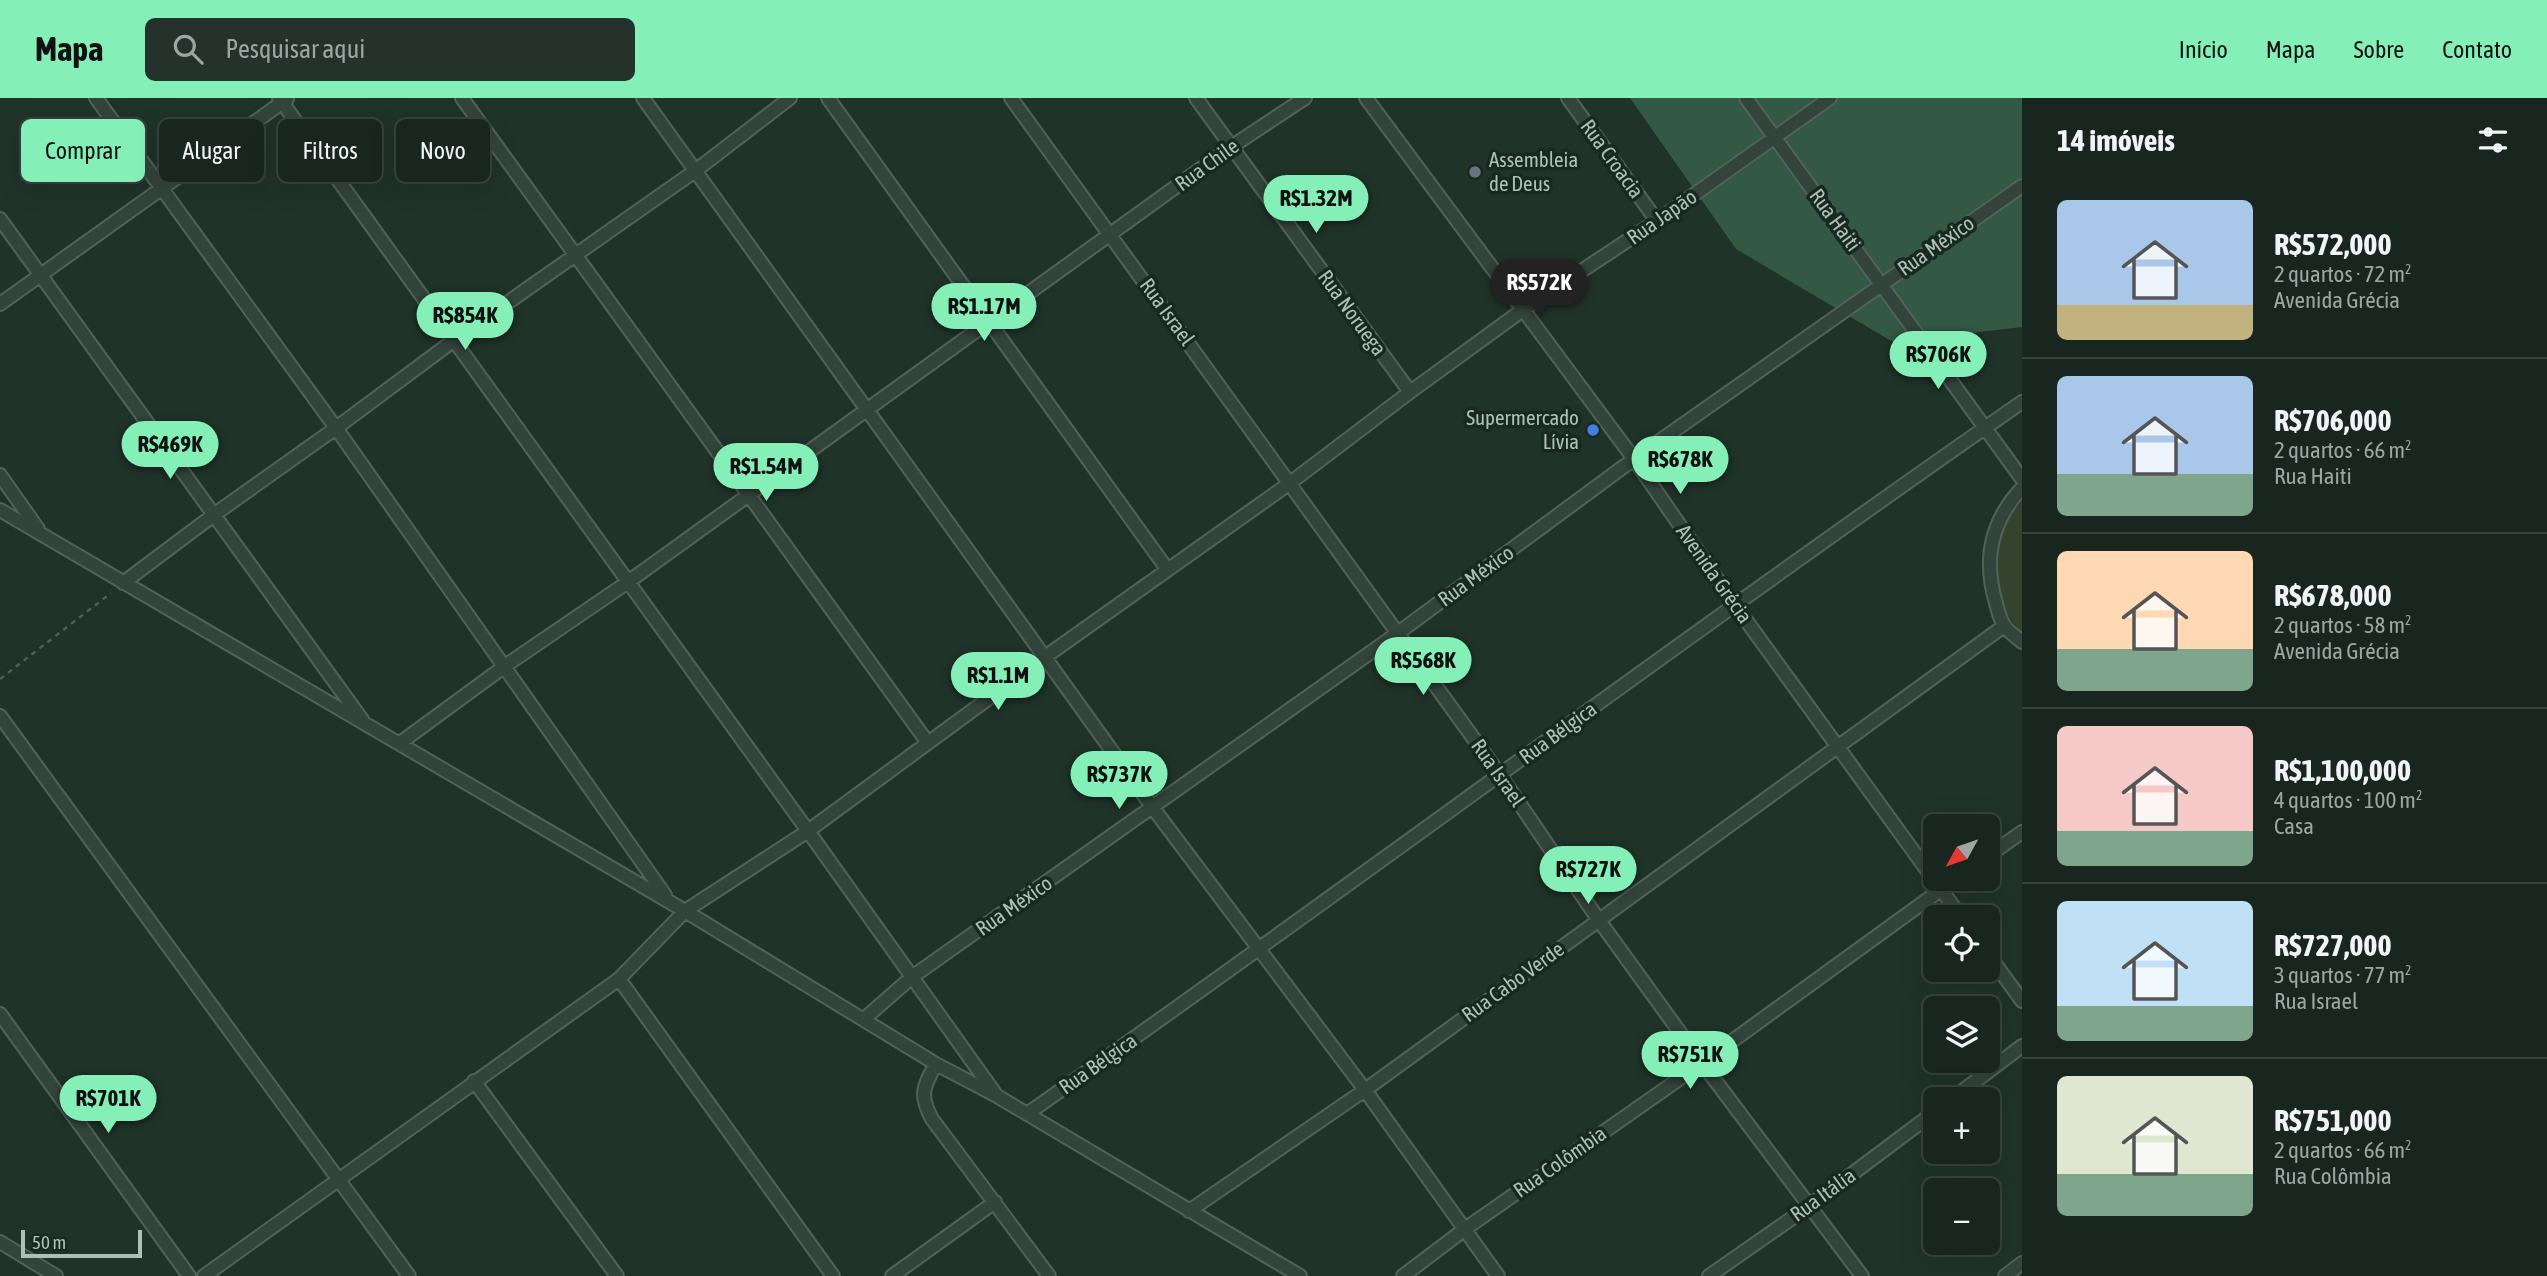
<!DOCTYPE html>
<html lang="pt">
<head>
<meta charset="utf-8">
<style>
  body { margin:0; font-family:"Asap Condensed",sans-serif; background:#25322c; color:#f1f3f6; height:100vh; display:flex; flex-direction:column; font-size:26px; white-space:nowrap }
  * { box-sizing:border-box; margin:0 }
  p { font-size:23px; color:#9fa5a4 }
  .icon { flex:none; width:38px; height:38px; fill:none; stroke:currentColor; stroke-width:2; stroke-linecap:round; stroke-linejoin:round }
  .map { position:relative; flex:1; overflow:hidden }
  .side { display:flex; flex-direction:column; background:#18261f; width:525px }
  .side>* { flex:none }
  .hud { position:absolute; left:21px; top:21px; width:665px; height:63px; display:flex; gap:14px }
  .needle { width:46px; rotate:230deg }
  .fabs { position:absolute; left:1923px; top:716px; display:grid; gap:14px }
  .fabs a { display:grid; place-items:center; width:77px; height:77px; border-radius:10px; background:#18261f; box-shadow:0 7px 28px #0002,0 0 0 2px #36433d; font-size:35px }
  .scale { position:absolute; left:21px; bottom:18px; width:121px; box-sizing:border-box; padding-left:7px; border:4px solid #adc1b7; border-top:0; font-size:19px; line-height:24px; white-space:nowrap; color:#adc1b7; -webkit-text-stroke:5px #192920; paint-order:stroke }
  .price { position:absolute; translate:-50% -60px; padding:0 16px; border-radius:24px; background:#85efb8; color:#111; font-size:23px; line-height:46px; filter:drop-shadow(0 2px 4px #0008) }
  .price::after { content:''; position:absolute; left:50%; top:42px; width:21px; height:16px; margin-left:-10px; background:inherit; clip-path:polygon(0 0,100% 0,50% 100%) }
  .price.on { background:#222; color:#fff }
  ul { padding:0; list-style:none }
  li { display:flex; align-items:center; gap:21px; height:175px; padding:0 35px }
  li+li { border-top:2px solid #36433d }
  li span { display:grid; place-items:center; flex:none; width:196px; height:140px; border-radius:10px; color:#555 }
  li>.icon { margin-inline-start:auto }
  span .icon { width:84px; height:84px; fill:#fffc; stroke-width:1 }
  li b { font-size:30px }
  h2 { display:flex; justify-content:space-between; align-items:center; height:84px; padding:0 35px; font-size:30px }
  .pill { padding:0 24px; border-radius:10px; background:#18261f; box-shadow:0 7px 28px #0002,0 0 0 2px #36433d; font-size:24px; line-height:63px }
  .pill.on { background:#85efb8; color:#111 }
  header { display:flex; align-items:center; gap:42px; box-sizing:border-box; height:98px; padding:0 35px; background:#85efb8; color:#111 }
  header strong { font-size:33px }
  nav { display:flex; gap:38px; margin-inline-start:auto; font-size:24px }
  .search { width:490px; height:63px; background:#25322c; display:flex; align-items:center; gap:18px; box-sizing:border-box; padding:0 24px; border-radius:10px; color:#9fa5a4; font-size:26px }
  main { display:flex; flex:1; min-height:0 }
  .map>svg:first-child { display:block }
</style>
</head>
<body>
<header>
<strong>Mapa</strong>
<div class="search"><svg class="icon" aria-label="search" viewBox="0 0 24 24"><circle cx="10" cy="10" r="6"/><path d="M15 15l6 6"/></svg>Pesquisar aqui</div>
<nav><a>Início</a><a>Mapa</a><a>Sobre</a><a>Contato</a></nav>
</header>
<main>
<div class="map">
<svg width="2022" height="1178" viewBox="0 0 2022 1178">
  <rect width="100%" height="100%" fill="#203329"/>
  <path fill="#33432d" d="M2022,403V535C1994,507 1989,465 2003,429C2007,420 2016,411 2022,403Z"/>
  <path fill="#335843" d="M1630,0H2022V229L1893,244L1736,151Z"/>
  <g fill="none" stroke-linecap="round" stroke-linejoin="round">
    <defs>
      <path id="minor" d="M96,0L336,330L665,797
        M279,0L808,733L994,994
        M462,0L928,645
        M643,0L1153,710L1365,992L1498,1178
        M828,0L1167,471
        M1011,0L1500,677L1598,821L1702,965L1862,1178
        M1196,0L1410,294
        M1366,0L1634,361L1735,507L1961,819
        M1568,0L1657,123
        M1746,0L2022,381
        M0,121L363,623
        M0,206L287,1
        M0,377L38,431
        M2022,390C1991,423 1983,462 1996,505C1998,513 2000,523 2006,530C2010,535 2017,539 2022,544
        M0,412L685,813L936,966L997,998L1300,1178
        M123,485L215,416L336,330L453,243L695,73L790,0
        M0,618L409,1178
        M400,645L505,568L628,484L1231,49L1305,0
        M1988,758L2022,734
        M1988,856L2022,903
        M619,881L833,1178
        M0,916L189,1178
        M864,921L912,879L1398,535L1634,361L2022,88
        M936,966C923,989 919,997 932,1021L1049,1178
        M474,983L617,1178
        M1952,1001L2022,948
        M1027,1016C1360,781 1687,537 2022,304
        M1189,1113L1365,992L2004,528
        M0,1144L56,1178
        M204,1178L619,881L685,813L808,733L1045,559L1290,385L1410,294L1524,211L1657,123L1830,0
        M892,1178L995,1104
        M1403,1178L1465,1131L1702,965L1957,780
        M1709,1178L1808,1109L1936,1013
        M2005,1178L2022,1165"/>
    </defs>
    <use href="#minor" stroke="#516259" stroke-width="16"/>
    <path stroke="#4d604e" stroke-width="2.5" stroke-dasharray="5 5" stroke-linecap="butt" d="M0,581L111,495"/>
    <use href="#minor" stroke="#33443b" stroke-width="12"/>
  </g>
  <circle fill="#6b7280" stroke="#192920" stroke-width="2.5" cx="1475" cy="74" r="7"/>
  <circle fill="#3f7fe0" stroke="#192920" stroke-width="2.5" cx="1593" cy="332" r="7"/>
  <g text-anchor="middle" stroke-width="7" stroke-linejoin="round" paint-order="stroke">
    <g font-size="21" fill="#adc1b7" stroke="#192920">
      <text transform="translate(1612 61) rotate(54)" y="7">Rua Croacia</text>
      <text transform="translate(1207 67) rotate(-36)" y="7">Rua Chile</text>
      <text transform="translate(1662 119) rotate(-35)" y="7">Rua Japão</text>
      <text transform="translate(1835 122) rotate(54)" y="7">Rua Haiti</text>
      <text transform="translate(1936 148) rotate(-35)" y="7">Rua México</text>
      <text transform="translate(1167 214) rotate(54)" y="7">Rua Israel</text>
      <text transform="translate(1352 215) rotate(54)" y="7">Rua Noruega</text>
      <text transform="translate(1714 476) rotate(55)" y="7">Avenida Grécia</text>
      <text transform="translate(1476 478) rotate(-36)" y="7">Rua México</text>
      <text transform="translate(1558 635) rotate(-36)" y="7">Rua Bélgica</text>
      <text transform="translate(1498 675) rotate(55)" y="7">Rua Israel</text>
      <text transform="translate(1014 808) rotate(-35)" y="7">Rua México</text>
      <text transform="translate(1513 884) rotate(-36)" y="7">Rua Cabo Verde</text>
      <text transform="translate(1098 966) rotate(-35)" y="7">Rua Bélgica</text>
      <text transform="translate(1560 1064) rotate(-35)" y="7">Rua Colômbia</text>
      <text transform="translate(1823 1097) rotate(-36)" y="7">Rua Itália</text>
    </g>
    <g font-size="21" fill="#adc1b7" stroke="#192920" text-anchor="start">
      <text x="1489" y="69">Assembleia<tspan x="1489" dy="24">de Deus</tspan></text>
      <text x="1579" y="327" text-anchor="end">Supermercado<tspan x="1579" dy="24">Lívia</tspan></text>
    </g>
  </g>
</svg>
<div class="fabs">
<a><svg class="needle" viewBox="-14 -14 28 28"><path d="M0-13l5 13h-10z" fill="#e53935"/><path d="M0 13l5-13h-10z" fill="#9fa5a4"/></svg></a>
<a><svg class="icon" aria-label="locate" viewBox="0 0 24 24"><circle cx="12" cy="12" r="6"/><path d="M12 2v4M12 18v4M2 12h4M18 12h4"/></svg></a>
<a><svg class="icon" aria-label="layers" viewBox="0 0 24 24"><path d="M12 4l9 5-9 5-9-5zM3 14l9 5 9-5"/></svg></a>
<a>+</a>
<a>−</a>
</div>
<div class="scale">50 m</div>
<b class="price" style="left:1316px;top:137px">R$1.32M</b>
<b class="price on" style="left:1539px;top:221px">R$572K</b>
<b class="price" style="left:984px;top:245px">R$1.17M</b>
<b class="price" style="left:465px;top:254px">R$854K</b>
<b class="price" style="left:1938px;top:293px">R$706K</b>
<b class="price" style="left:170px;top:383px">R$469K</b>
<b class="price" style="left:1680px;top:398px">R$678K</b>
<b class="price" style="left:766px;top:405px">R$1.54M</b>
<b class="price" style="left:1423px;top:599px">R$568K</b>
<b class="price" style="left:998px;top:614px">R$1.1M</b>
<b class="price" style="left:1119px;top:713px">R$737K</b>
<b class="price" style="left:1588px;top:808px">R$727K</b>
<b class="price" style="left:1690px;top:993px">R$751K</b>
<b class="price" style="left:108px;top:1037px">R$701K</b>
<div class="hud">
<a class="pill on">Comprar</a>
<a class="pill">Alugar</a>
<a class="pill">Filtros</a>
<a class="pill">Novo</a>
</div>
</div>
<section class="side">
<h2>14 imóveis<svg class="icon" aria-label="filters" viewBox="0 0 24 24"><path d="M4 7h16M4 17h16"/><circle cx="9" cy="7" r="2"/><circle cx="15" cy="17" r="2"/></svg></h2>
<ul>
<li><span style="background:linear-gradient(#a9c7e8 75%,#c2b280 0)"><svg class="icon" aria-label="home" viewBox="0 0 24 24"><path d="M3 11l9-7 9 7M6 9v11h12V9"/></svg></span><div><b>R$572,000</b><p>2 quartos · 72 m²</p><p>Avenida Grécia</p></div></li>
<li><span style="background:linear-gradient(#a9c7e8 70%,#7fa58c 0)"><svg class="icon" aria-label="home" viewBox="0 0 24 24"><path d="M3 11l9-7 9 7M6 9v11h12V9"/></svg></span><div><b>R$706,000</b><p>2 quartos · 66 m²</p><p>Rua Haiti</p></div></li>
<li><span style="background:linear-gradient(#ffd9b3 70%,#7fa58c 0)"><svg class="icon" aria-label="home" viewBox="0 0 24 24"><path d="M3 11l9-7 9 7M6 9v11h12V9"/></svg></span><div><b>R$678,000</b><p>2 quartos · 58 m²</p><p>Avenida Grécia</p></div></li>
<li><span style="background:linear-gradient(#f6c9c9 75%,#7fa58c 0)"><svg class="icon" aria-label="home" viewBox="0 0 24 24"><path d="M3 11l9-7 9 7M6 9v11h12V9"/></svg></span><div><b>R$1,100,000</b><p>4 quartos · 100 m²</p><p>Casa</p></div></li>
<li><span style="background:linear-gradient(#bfe0f5 75%,#7fa58c 0)"><svg class="icon" aria-label="home" viewBox="0 0 24 24"><path d="M3 11l9-7 9 7M6 9v11h12V9"/></svg></span><div><b>R$727,000</b><p>3 quartos · 77 m²</p><p>Rua Israel</p></div></li>
<li><span style="background:linear-gradient(#dfe7d0 70%,#7fa58c 0)"><svg class="icon" aria-label="home" viewBox="0 0 24 24"><path d="M3 11l9-7 9 7M6 9v11h12V9"/></svg></span><div><b>R$751,000</b><p>2 quartos · 66 m²</p><p>Rua Colômbia</p></div></li>
</ul>
</section>
</main>
</body>
</html>
